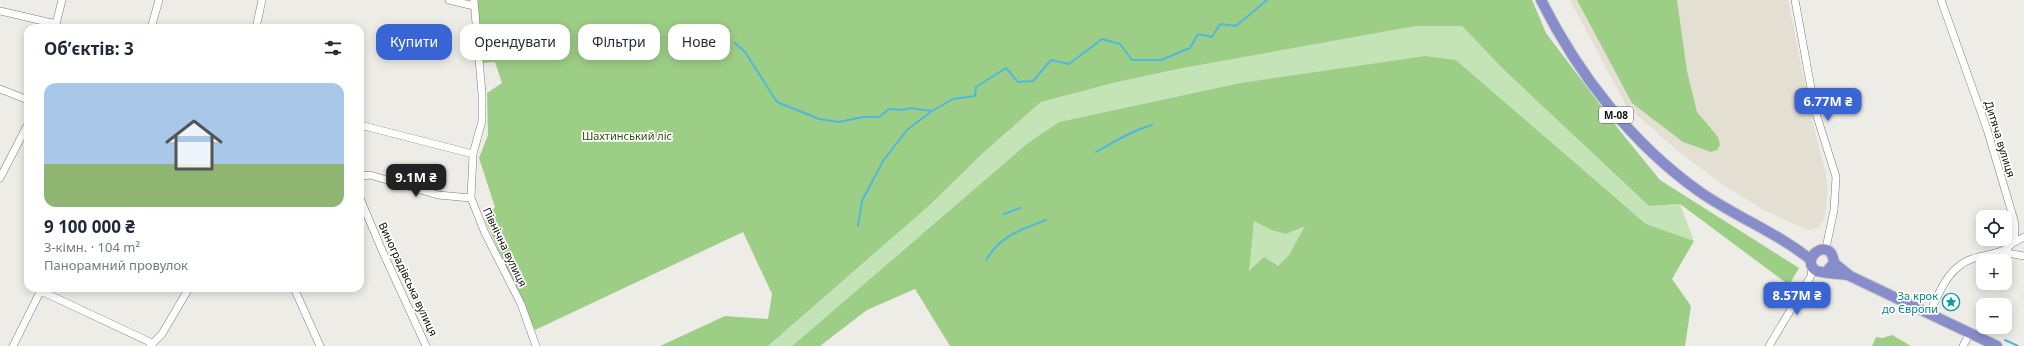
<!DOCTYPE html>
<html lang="uk">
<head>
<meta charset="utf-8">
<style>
  body { margin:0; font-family:"Noto Sans",sans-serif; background:#f2f2f3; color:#1f2937; height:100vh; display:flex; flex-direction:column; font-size:15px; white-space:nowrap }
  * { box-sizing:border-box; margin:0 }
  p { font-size:13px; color:#747a83 }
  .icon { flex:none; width:22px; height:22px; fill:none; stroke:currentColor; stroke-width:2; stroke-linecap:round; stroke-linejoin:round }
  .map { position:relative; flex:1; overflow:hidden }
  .panel { position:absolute; left:24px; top:24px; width:340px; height:268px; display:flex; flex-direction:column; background:#fff; border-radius:12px; box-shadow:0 2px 10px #0003 }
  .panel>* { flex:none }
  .banner { position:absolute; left:376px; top:24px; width:380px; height:36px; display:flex; gap:8px }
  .tools { position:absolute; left:1976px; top:210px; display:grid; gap:8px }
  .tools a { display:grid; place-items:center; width:36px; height:36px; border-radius:8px; background:#fff; box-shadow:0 2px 10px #0003; font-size:20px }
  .price { position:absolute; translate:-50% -34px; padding:0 9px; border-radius:8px; background:#3964d4; color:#fff; font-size:13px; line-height:26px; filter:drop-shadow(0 1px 2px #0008) }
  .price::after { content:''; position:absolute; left:50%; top:24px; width:12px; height:9px; margin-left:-6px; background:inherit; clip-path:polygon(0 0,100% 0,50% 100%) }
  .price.selected { background:#222; color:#fff }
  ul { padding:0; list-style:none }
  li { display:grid; align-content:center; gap:8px; height:212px; padding:0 20px }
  li span { display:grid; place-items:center; height:124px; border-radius:12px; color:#555 }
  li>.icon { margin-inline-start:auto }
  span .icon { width:72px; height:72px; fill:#fffc; stroke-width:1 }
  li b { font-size:17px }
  h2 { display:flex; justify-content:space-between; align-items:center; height:48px; padding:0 20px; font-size:17px }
  .chip { padding:0 14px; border-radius:12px; background:#fff; box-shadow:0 2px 10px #0003; font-size:14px; line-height:36px }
  .chip.selected { background:#3964d4; color:#fff }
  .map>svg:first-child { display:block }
</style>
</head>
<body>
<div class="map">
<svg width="2024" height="346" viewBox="0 0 2024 346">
  <rect width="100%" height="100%" fill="#eeece6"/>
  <path fill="#e3dfd2" d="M1570,0H1788L1812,120L1826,174L1828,191L1824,219L1818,228L1807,230L1764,210L1725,186L1674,148L1626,105Z"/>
  <path fill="#c4e3b7" d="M1416,26H1462L1502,68L1649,206L1680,204L1694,241L1646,224L1456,60L1425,56L1240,83L1059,122L1028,143L792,346H768L931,204L983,153L1041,102L1117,82L1183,68Z
    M1254,220L1271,230L1306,226L1289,255L1278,266L1248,272Z"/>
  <path fill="#9dce86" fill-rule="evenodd" d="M477,0H1532L1546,33L1620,131L1660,180L1799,268L1789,285L1680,204L1649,206L1502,68L1462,26H1416L1183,68L1117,82L1041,102L983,153L931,204L768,346H660L725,316L768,319L772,294L743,232L535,330L485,220L495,207L479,158L488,135L487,93L502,83L495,62L483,63Z
    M1577,0H1677L1687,71L1697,112L1718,137L1720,145L1717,150L1711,152L1683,142L1632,103Z
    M1425,56L1456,60L1646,224L1694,241L1672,279L1691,306L1685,346H950L915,289L867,310L820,346H792L1028,143L1059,122L1240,83ZM1254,221L1271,230L1286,234L1305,226L1289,255L1278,266L1264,257L1249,271Z
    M1892,335L1911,346H1872L1876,337L1882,338Z"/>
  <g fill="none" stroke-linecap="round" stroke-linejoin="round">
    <path stroke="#4fb8de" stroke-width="2" d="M735,43L745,52L777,102L819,119L839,122L863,117H879L889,109L903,110L910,108L932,111L953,99L975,96L976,87L1006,68L1018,82L1033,81L1051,60L1069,64L1102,39L1120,44L1132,60H1161L1190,48L1198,34L1212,37L1220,24L1236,26L1267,0
      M1096,152C1114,142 1133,130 1152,125
      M1004,214L1020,208
      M858,226L862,201L883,161L907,130L932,111
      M986,260C1001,235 1020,230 1046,220
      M2005,340L2018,346"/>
    <defs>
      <path id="minor" d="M449,0L474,6
        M474,0L482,94V121L473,154L471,198L485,233L521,304L536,346
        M1795,0L1815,110L1836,177L1834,210L1827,243
        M0,11L56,24
        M55,28L62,0
        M151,28L159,0
        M256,28L262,0
        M0,89L28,100
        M360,125L473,154
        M360,176L370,175L438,195L471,198
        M0,178L28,124
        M360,198L381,248L426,346
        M2013,243L2024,237
        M2002,252L2024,256
        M294,288L320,346
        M41,291L152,343
        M1929,314C1937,298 1944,278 1958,267C1981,246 2022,265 2014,220L1987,129L1941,0
        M13,346L42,288
        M150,346L162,334L189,288
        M1769,346L1811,276L1812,265
        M1963,346L1970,333"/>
      <path id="highway" d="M1541,0C1578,74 1632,144 1700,192C1736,217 1778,233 1811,260
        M1834,263L1850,276L1997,346
        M1826,272L1834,263C1831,233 1797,260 1817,271C1822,273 1842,274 1848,275"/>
    </defs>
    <use href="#minor" stroke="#7e7d78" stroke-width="8"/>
    <use href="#highway" stroke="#cacaca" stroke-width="12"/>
    <use href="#minor" stroke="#fff" stroke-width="7"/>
    <use href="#highway" stroke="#878dca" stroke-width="10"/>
  </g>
  <defs>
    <symbol id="sight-ring" viewBox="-11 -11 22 22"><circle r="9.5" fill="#fff" stroke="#0f9aa8" stroke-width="1.5"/><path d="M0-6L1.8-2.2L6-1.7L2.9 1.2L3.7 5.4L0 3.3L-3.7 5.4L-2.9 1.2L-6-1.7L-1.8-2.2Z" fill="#0f9aa8"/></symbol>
  </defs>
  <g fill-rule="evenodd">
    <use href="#sight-ring" x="1941" y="292" width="20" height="20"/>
  </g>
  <g text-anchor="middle" stroke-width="3.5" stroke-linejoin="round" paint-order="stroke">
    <rect fill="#fff" stroke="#585856" stroke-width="1" x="1599" y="107" width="34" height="16" rx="3"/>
    <g font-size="10" font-weight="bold" fill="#10100e">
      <text x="1616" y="119">М-08</text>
    </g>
    <g font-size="11" fill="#275307" stroke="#fff">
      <text x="627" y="140">Шахтинський ліс</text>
    </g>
    <g font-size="11" fill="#10100e" stroke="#fff">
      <text transform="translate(2000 139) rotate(73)" y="4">Дитяча вулиця</text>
      <text transform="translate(505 247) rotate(64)" y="4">Північна вулиця</text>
      <text transform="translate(408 279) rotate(65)" y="4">Виноградівська вулиця</text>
    </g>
    <g font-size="11" fill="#0d838f" stroke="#fff" text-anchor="end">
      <text x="1938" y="300">За крок<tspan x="1938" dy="13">до Європи</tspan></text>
    </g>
  </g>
</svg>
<div class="tools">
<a><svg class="icon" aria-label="locate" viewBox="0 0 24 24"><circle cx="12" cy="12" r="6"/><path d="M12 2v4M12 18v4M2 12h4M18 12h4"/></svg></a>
<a>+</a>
<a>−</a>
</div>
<b class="price" style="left:1828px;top:122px">6.77M ₴</b>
<b class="price selected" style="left:416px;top:198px">9.1M ₴</b>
<b class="price" style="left:1797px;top:316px">8.57M ₴</b>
<div class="banner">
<a class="chip selected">Купити</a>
<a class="chip">Орендувати</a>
<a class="chip">Фільтри</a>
<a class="chip">Нове</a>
</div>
<section class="panel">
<h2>Об’єктів: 3<svg class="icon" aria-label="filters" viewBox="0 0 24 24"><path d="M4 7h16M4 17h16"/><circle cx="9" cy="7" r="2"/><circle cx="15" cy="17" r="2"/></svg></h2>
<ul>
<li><span style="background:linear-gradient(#a9c7e8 65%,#8fb573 0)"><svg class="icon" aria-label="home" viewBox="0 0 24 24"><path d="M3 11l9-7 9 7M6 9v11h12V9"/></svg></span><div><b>9 100 000 ₴</b><p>3-кімн. · 104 m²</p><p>Панорамний провулок</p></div></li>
</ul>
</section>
</div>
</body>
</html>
